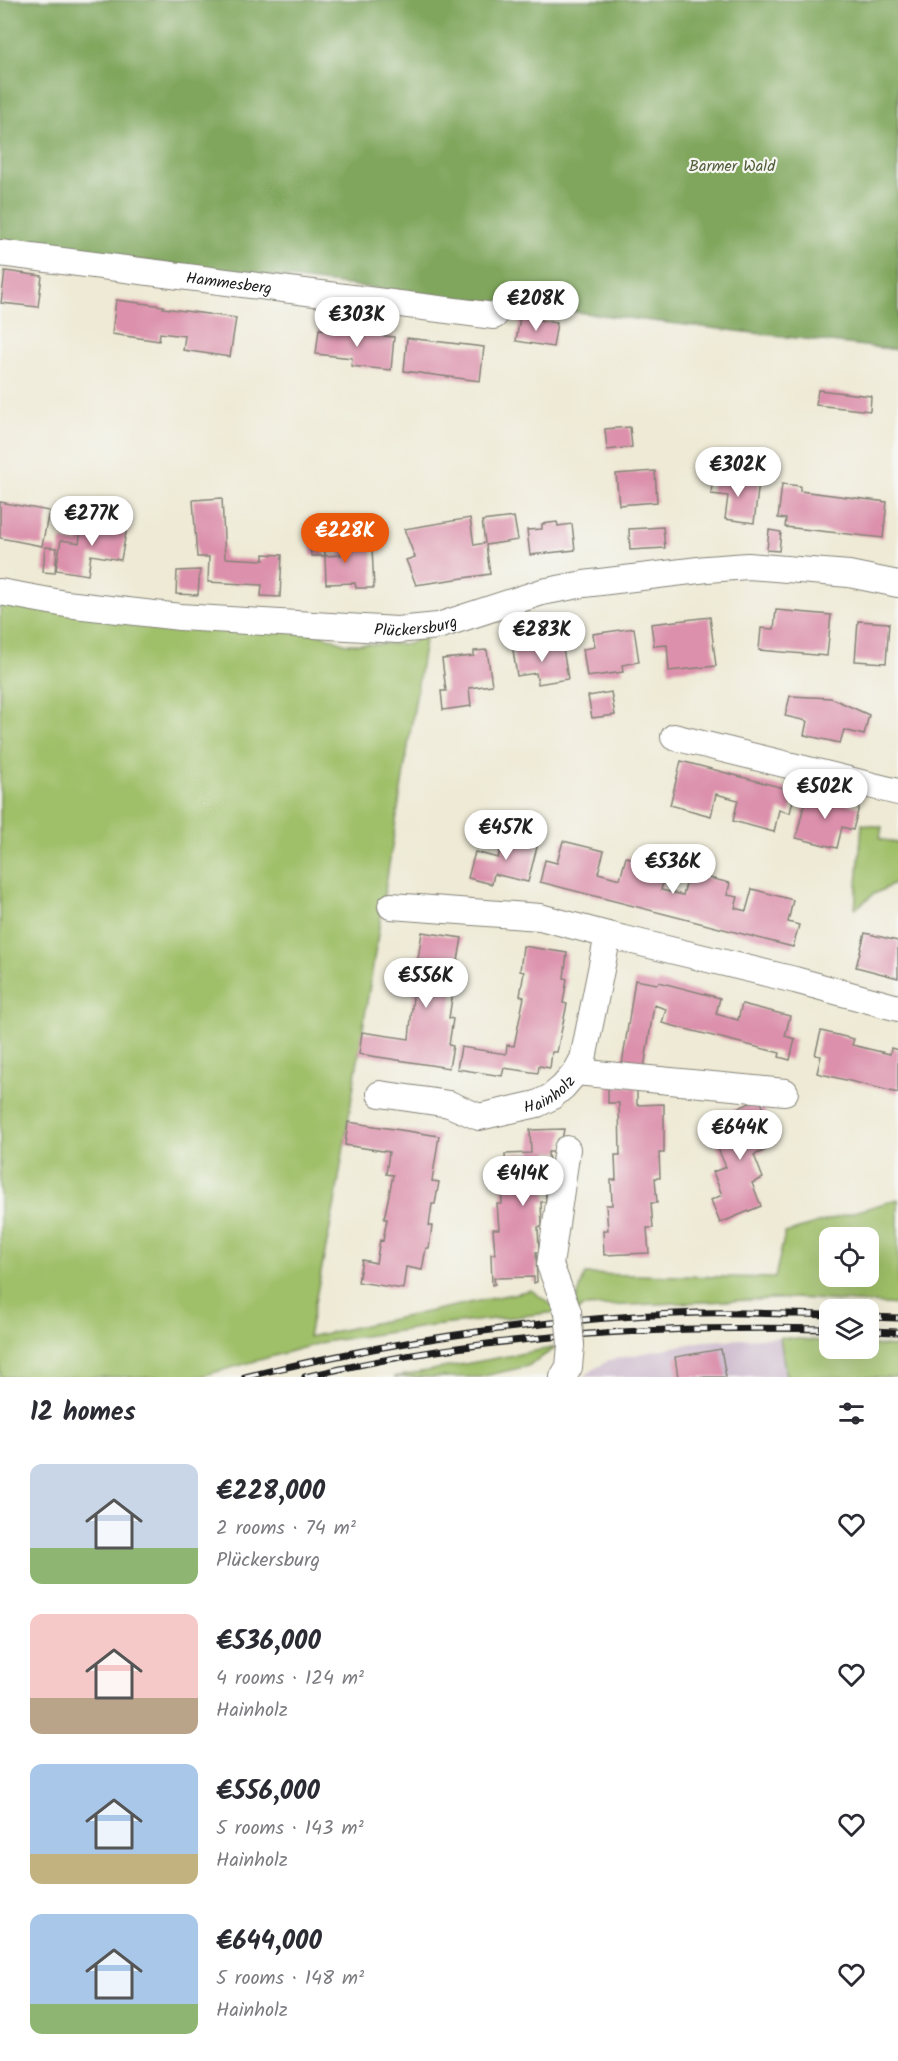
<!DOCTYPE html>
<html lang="en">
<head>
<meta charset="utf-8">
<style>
  body { margin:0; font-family:Kalam,sans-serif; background:#f2f2f3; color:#2b2b33; height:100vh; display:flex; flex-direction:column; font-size:22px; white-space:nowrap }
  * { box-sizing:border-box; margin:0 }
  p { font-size:20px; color:#7c7c81 }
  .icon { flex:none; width:33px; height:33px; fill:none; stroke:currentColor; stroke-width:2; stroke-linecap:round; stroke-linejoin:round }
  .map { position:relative; height:1377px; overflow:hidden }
  .drawer { display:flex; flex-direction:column; background:#fff; flex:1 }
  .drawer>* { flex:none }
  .buttons { position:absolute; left:819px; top:1227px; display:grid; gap:12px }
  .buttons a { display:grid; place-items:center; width:60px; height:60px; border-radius:12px; background:#fff; box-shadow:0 6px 24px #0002; font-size:30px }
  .price { position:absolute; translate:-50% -51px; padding:0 14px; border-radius:21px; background:#fff; color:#222; font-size:20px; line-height:39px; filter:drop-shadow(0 2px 3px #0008) }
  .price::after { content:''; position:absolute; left:50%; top:36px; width:18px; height:14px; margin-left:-9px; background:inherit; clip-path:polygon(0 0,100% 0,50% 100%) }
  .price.current { background:#ea580c; color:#fff }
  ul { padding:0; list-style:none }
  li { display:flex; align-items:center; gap:18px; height:150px; padding:0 30px }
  li span { display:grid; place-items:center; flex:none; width:168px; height:120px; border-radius:12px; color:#555 }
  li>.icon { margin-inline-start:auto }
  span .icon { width:72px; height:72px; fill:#fffc; stroke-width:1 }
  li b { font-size:26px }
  h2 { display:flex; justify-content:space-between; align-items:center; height:72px; padding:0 30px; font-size:26px }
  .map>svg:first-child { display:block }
</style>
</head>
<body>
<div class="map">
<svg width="898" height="1377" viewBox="0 0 898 1377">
  <rect width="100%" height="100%" fill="#f6f6f2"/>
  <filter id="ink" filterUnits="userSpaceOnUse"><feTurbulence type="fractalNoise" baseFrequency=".0167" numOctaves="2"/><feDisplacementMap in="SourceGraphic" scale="12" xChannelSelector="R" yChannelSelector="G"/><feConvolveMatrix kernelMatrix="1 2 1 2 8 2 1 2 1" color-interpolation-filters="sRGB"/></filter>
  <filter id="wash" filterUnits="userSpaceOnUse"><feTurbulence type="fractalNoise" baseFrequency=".008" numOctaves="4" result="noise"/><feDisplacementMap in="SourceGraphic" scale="24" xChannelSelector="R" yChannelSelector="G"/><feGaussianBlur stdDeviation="1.35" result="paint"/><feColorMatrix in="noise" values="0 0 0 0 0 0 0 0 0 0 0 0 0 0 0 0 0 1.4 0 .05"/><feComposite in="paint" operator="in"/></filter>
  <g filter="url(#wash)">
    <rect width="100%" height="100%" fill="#eeead5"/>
    <path fill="#cfbdcf" d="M780,1337L786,1377H582L609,1360L704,1341Z"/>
    <path fill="#9fbf68" stroke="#5e6e42" stroke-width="1.5" fill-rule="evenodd" d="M0,598L320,634L346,644H409L426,634L335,1203L308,1337L531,1290L557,1309V1312L432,1326L324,1342L198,1377H0Z
      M862,824L882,827L880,839L898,843V882L874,894L855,909Z
      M898,1199V1305L798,1298L582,1307L577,1312L575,1304L585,1274L775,1278L785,1233ZM830,1238H868V1276H830Z
      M780,1337L829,1342L830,1348H868L869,1345L898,1347V1377H786Z
      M557,1347L528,1366L480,1377H394Z"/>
    <path fill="#7fa65c" stroke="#4e613c" stroke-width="1.5" d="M0,0H898V350L0,244Z"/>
    <g id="blocks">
      <path fill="#dc90ab" d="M5,271L42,276L38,307L1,303Z
        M116,300L164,306L163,308L236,318L230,357L183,350L185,336L160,333L159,341L112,334Z
        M520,317L557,323L553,347L516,341Z
        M319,329L394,337L391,370L351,366L352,358L316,354Z
        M407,338L484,347L480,381L404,371Z
        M818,390L871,396L870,411L816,405Z
        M630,427L632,447L607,450L605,429Z
        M655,471L657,502L619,505L616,474Z
        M713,476L759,482L754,523L725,519L728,496L711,494Z
        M782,484L800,486V491L887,502L883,538L785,527L786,519L778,518Z
        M222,498L225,558L264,560V554L282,555L280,597L261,596L262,585L208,582L209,557H197L193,500Z
        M0,502L49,511L42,546L0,538Z
        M514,517L518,540L486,545L490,574L416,585L406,560L415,557L404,529L470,518L474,545L485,543L482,521Z
        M83,519L127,527L121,560L91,555L88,575L56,570L61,540L79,543Z
        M557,522L558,526L572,524L575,550L530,555L527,530L542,529V524Z
        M663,527L665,548L630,550L629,529Z
        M769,530L781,532L779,551L767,550Z
        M324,531L325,556L341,555L340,549L372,548L374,588H356L355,583L326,584L325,556H311L310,532Z
        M45,547L57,548L55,573L43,572Z
        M200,570L198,595L176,594L177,571Z
        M776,610L831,615L827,656L759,650L761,628L774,629Z
        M710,617L716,666L669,671L667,645L654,646L651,624Z
        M858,621L889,623L886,663L855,661Z
        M634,628L639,662L622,665L623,672L587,677L583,649L595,647L593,634Z
        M562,642L568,679L538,684L536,673L517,676L513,650Z
        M487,650L492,685L469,688L471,706L443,710L441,691H446L442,659L474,656V651Z
        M611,692L615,715L592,718L588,696Z
        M790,696L831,698L869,715L864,735L844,730L840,743L804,735L807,721L785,716Z
        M681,761L795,791L790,813L779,810L774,832L733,821L738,800L716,794L711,816L670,805Z
        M807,793L859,807L853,830L842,827L837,848L796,838Z
        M504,834L538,843L528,882L494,874L492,884L468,878L475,852L498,858Z
        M563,841L604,851L598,873L620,879L626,857L667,867L661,890L683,895L689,873L730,883L727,895L738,897L735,908L746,911L752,889L793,900L788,922L799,925L793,947L540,882L545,860L557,863Z
        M422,932L462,938L457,966H461L457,993L453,992L449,1018L453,1019L449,1045L453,1046L449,1068L359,1054L362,1032L409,1039L414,986H418L422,960L418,959Z
        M865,933L898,941V978L856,967Z
        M523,946L567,953L564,978L567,979L563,1003L567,1004L557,1052H552L550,1068L539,1066L538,1073L504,1068L502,1076L457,1069L461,1047L506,1054L507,1045L514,1046L524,997L520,996L524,972L520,971Z
        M635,980L657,984L659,982L720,998L716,1014L738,1020L742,1004L790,1016L785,1036L795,1039L790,1060L779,1057L780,1053L662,1023L666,1009L654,1005L643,1075L621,1071Z
        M821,1031L854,1039L852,1045L890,1054L891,1048L898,1050V1093L817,1073L821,1056L815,1055Z
        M608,1085L637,1087V1105L664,1104V1153H659L660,1178H655L657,1203H651L653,1228H647L649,1253L604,1255L603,1230H608L606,1205H612L611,1180H616L615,1155H620L619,1103H608Z
        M760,1099L769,1122L757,1127L766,1150L754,1155L763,1178L752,1183L761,1206L720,1223L711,1200L722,1195L713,1172L726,1167L716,1144L729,1139L719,1116Z
        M348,1122L439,1136L432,1181L439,1182L435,1204H432L429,1226H432L429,1248H426L422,1270L406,1267L403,1289L358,1282L362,1260L376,1263L380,1240L383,1241L387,1219H384L393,1175L386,1174L389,1152L345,1145Z
        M564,1129L560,1152H548L550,1177H545L546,1202H541L542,1227H538L539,1252H536L537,1282L534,1283V1277L494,1278L495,1284L492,1285L491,1254H495L493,1229H499L497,1204H502L501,1179H506L505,1154L531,1153L530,1130Z
        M721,1349L726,1377H678L675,1357Z"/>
    </g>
  </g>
  <g filter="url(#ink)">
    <use href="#blocks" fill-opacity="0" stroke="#858378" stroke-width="1.5"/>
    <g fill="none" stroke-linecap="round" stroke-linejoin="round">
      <defs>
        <g id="minor">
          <path id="s1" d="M0,253L494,316"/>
          <path id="s2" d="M0,592L66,604L180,617L397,630L438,626L542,592L584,584L707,569L748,566L849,574L898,584"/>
          <path d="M674,737L898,792"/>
          <path d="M391,906L540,917L608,935"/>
          <path d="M576,1072L785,1092"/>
          <path id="s3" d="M380,1094L449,1104L479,1117L537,1104L551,1097L563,1087L576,1072L583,1059L608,935L795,980L898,1008"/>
          <path d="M567,1149L550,1265L568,1312"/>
          <path d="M563,1377L569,1367L571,1345"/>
        </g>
      </defs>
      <use href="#minor" stroke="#858378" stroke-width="28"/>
      <use href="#minor" stroke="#fff" stroke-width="26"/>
      <defs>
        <path id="rail" d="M868,1317L898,1318
          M868,1331L898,1332
          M245,1377C394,1340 545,1318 698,1313C742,1312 786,1314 830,1315
          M305,1377C477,1335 654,1325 830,1329"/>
      </defs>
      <use href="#rail" stroke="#1c1c1c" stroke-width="7"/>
      <use href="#rail" stroke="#f6f6f2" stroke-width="4.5" stroke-dasharray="14" stroke-linecap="butt"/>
      <defs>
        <path id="minor-bridge" d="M568,1312L571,1345"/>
      </defs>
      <use href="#minor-bridge" stroke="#858378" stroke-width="28" stroke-linecap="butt"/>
      <use href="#minor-bridge" stroke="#fff" stroke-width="26"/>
    </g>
  </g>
  <g text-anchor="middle" stroke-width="4.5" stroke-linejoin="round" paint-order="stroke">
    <g font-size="16" fill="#505d3a" stroke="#f6f6f2">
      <text x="732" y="171">Barmer Wald</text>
    </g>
    <g font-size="16" fill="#1c1c1c" stroke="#f6f6f2">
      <text dy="6" stroke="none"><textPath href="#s1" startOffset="231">Hammesberg</textPath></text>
      <text dy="6" stroke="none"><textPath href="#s2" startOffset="418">Plückersburg</textPath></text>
      <text dy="6" stroke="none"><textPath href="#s3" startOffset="177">Hainholz</textPath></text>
    </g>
  </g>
</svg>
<div class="buttons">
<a><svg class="icon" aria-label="locate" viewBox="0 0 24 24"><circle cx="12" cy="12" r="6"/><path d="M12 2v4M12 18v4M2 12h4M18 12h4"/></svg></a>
<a><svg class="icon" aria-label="layers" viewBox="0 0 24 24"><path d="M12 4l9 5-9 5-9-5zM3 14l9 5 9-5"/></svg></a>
</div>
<b class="price" style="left:536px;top:332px">€208K</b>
<b class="price" style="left:357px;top:348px">€303K</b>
<b class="price" style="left:738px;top:498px">€302K</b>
<b class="price" style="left:92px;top:547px">€277K</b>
<b class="price current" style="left:345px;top:564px">€228K</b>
<b class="price" style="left:542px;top:663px">€283K</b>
<b class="price" style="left:825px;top:820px">€502K</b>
<b class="price" style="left:506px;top:861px">€457K</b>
<b class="price" style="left:673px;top:895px">€536K</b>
<b class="price" style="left:426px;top:1009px">€556K</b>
<b class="price" style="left:740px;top:1161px">€644K</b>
<b class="price" style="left:523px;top:1207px">€414K</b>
</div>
<section class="drawer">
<h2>12 homes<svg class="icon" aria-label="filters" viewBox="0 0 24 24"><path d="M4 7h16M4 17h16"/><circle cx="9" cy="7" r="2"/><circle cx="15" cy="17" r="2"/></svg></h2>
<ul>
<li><span style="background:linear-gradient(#c9d6e8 70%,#8fb573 0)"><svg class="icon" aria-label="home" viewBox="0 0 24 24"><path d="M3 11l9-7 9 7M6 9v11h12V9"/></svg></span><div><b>€228,000</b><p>2 rooms · 74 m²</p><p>Plückersburg</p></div><svg class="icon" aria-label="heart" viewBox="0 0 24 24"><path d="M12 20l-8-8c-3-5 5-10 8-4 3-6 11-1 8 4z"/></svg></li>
<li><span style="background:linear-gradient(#f6c9c9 70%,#b9a48a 0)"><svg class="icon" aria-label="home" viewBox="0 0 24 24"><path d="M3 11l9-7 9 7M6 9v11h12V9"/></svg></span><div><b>€536,000</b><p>4 rooms · 124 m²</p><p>Hainholz</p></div><svg class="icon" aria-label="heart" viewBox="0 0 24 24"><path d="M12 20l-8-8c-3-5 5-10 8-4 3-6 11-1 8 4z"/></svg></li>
<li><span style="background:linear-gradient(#a9c7e8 75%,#c2b280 0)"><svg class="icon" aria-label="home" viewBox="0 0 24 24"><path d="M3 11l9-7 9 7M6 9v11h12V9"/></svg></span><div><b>€556,000</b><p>5 rooms · 143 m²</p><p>Hainholz</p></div><svg class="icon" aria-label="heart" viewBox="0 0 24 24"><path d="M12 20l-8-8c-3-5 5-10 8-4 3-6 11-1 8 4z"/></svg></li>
<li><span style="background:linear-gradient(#a9c7e8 75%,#8fb573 0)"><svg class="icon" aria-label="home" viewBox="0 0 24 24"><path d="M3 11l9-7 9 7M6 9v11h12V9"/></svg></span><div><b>€644,000</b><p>5 rooms · 148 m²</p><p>Hainholz</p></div><svg class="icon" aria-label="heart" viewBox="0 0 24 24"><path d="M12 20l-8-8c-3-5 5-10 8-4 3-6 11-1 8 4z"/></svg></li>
</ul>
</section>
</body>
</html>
